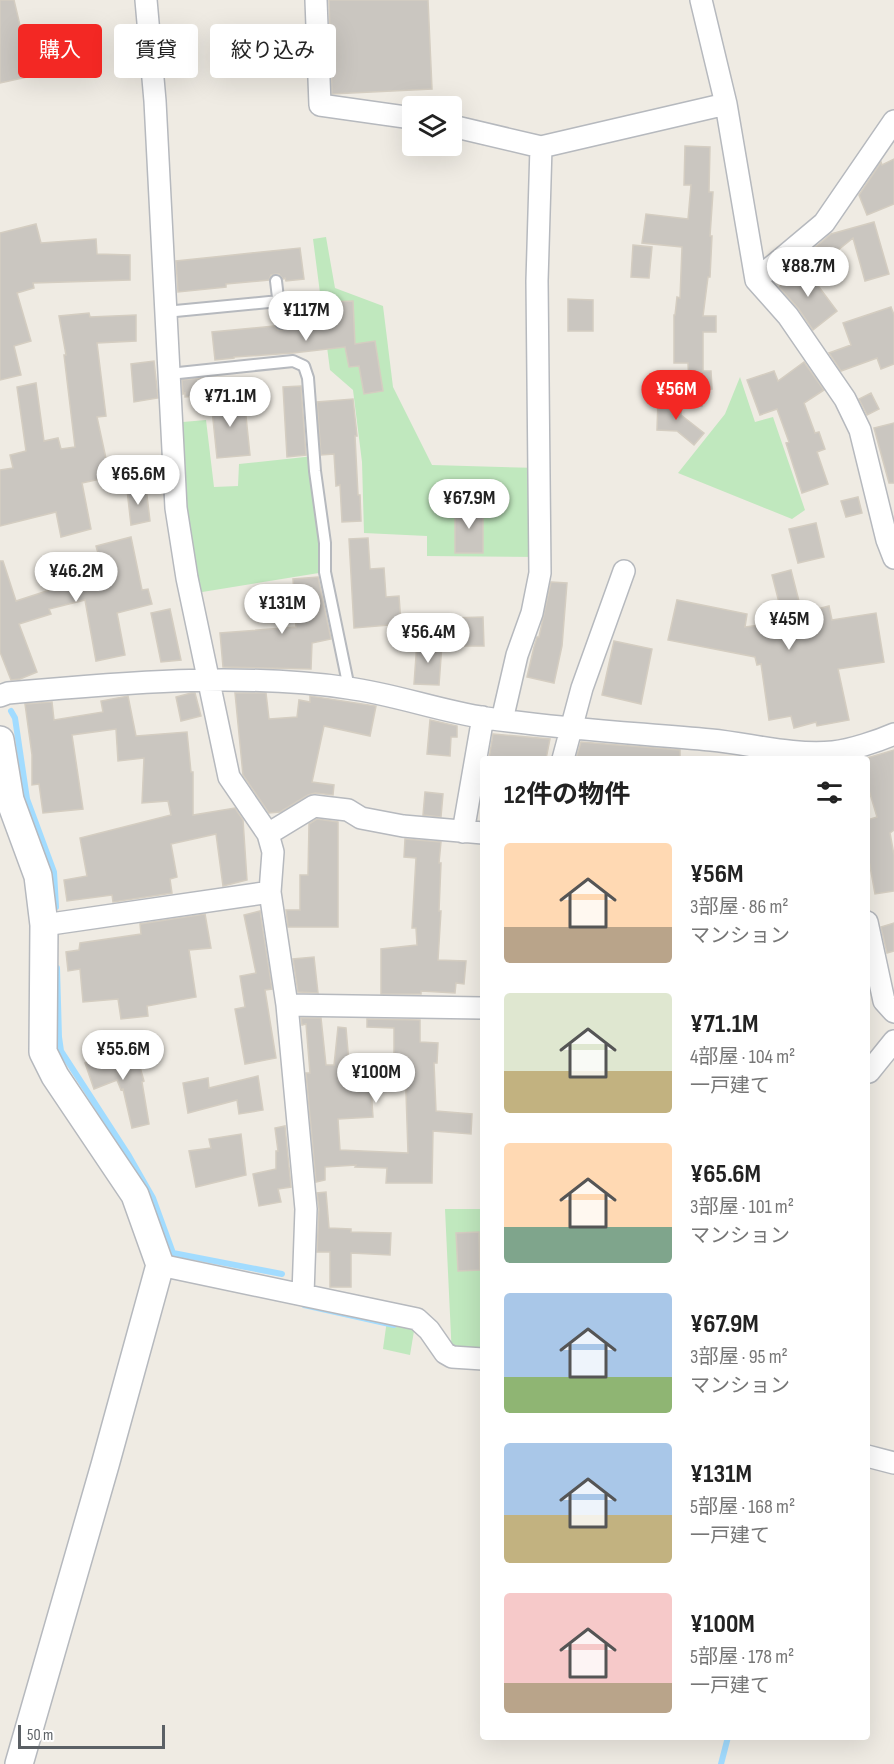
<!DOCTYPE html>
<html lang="ja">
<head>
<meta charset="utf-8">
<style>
  body { margin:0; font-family:"Sofia Sans Condensed","Noto Sans JP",sans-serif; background:#f2f2f2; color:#222; height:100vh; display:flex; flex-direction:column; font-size:22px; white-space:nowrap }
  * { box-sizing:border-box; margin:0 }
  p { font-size:20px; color:#767676 }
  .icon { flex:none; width:33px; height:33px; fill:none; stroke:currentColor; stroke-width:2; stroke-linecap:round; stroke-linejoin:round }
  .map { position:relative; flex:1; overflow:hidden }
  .panel { position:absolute; left:480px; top:756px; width:390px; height:984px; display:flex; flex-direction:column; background:#fff; border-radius:6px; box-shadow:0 6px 24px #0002 }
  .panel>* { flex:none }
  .guide { position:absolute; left:18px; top:24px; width:372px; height:54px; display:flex; gap:12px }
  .tools { position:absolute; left:402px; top:96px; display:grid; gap:12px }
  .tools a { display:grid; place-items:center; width:60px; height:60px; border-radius:6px; background:#fff; box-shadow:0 6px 24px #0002; font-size:30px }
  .scale { position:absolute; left:18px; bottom:15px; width:147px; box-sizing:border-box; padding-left:6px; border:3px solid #5b6065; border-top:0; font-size:16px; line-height:21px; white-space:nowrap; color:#5b6065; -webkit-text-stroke:4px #fff; paint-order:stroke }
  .price { position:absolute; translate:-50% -51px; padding:0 14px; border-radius:21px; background:#fff; color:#222; font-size:20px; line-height:39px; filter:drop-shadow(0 2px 3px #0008) }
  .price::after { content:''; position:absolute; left:50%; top:36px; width:18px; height:14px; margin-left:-9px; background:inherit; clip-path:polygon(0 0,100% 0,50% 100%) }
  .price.selected { background:#f32824; color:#fff }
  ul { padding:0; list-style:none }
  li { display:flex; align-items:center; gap:18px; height:150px; padding:0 24px }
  li span { display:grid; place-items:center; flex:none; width:168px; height:120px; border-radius:6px; color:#555 }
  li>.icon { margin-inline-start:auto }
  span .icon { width:72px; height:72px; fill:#fffc; stroke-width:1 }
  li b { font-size:26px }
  h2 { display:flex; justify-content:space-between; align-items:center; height:72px; padding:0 24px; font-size:26px }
  .tag { padding:0 21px; border-radius:6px; background:#fff; box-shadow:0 6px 24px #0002; font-size:21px; line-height:54px }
  .tag.selected { background:#f32824; color:#fff }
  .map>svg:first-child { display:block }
</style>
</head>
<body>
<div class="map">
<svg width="894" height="1764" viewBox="0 0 894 1764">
  <rect width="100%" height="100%" fill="#efebe3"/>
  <path fill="#c0e8be" d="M326,237L335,288L383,306L393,387L432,465L539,468L540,557L427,556V536L364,533L362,462L353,390L330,370L313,239Z
    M740,377L755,422L773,417L805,510L792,519L678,473L725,414Z
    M206,420L214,487L238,486L239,464L314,456L325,572L190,594L171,423Z
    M445,1209H483V1359L452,1357Z
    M387,1320L415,1325L410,1355L383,1349Z"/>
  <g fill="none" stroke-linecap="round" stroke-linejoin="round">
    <path stroke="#a2dcff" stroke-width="6" d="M11,711L15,718L27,799L54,872L56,907
      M57,968L59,1037L61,1051L129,1156L153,1198L173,1253L282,1274
      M304,1305L394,1325
      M721,1764L728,1737"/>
  </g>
  <path fill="#cac6c0" stroke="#d4cdc1" stroke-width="1.5" d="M0,0H14L32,76L0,83Z
    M329,0H428L432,89L332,94Z
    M685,146L710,147L709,192H713L710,236H712L710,277H708L703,316H716V332H703V371H711L712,389H703L702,406L690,407L688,363H674V315H675L677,297L680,298L682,247L642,243L646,214L688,219L691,185H684Z
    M894,159V204L867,215L859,195L881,162L882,165Z
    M874,222L889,274L865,281L853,238L822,263L812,250L831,234Z
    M36,224L41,243L96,239L97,254L130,255V280L33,283L34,288L17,293L31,341L14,346L21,375L0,380V233Z
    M633,245L652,247L649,278L631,277Z
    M300,248L304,279L286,281L285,278L283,279L279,274H276L271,275L269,280L226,284V287L178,292L176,261Z
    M804,267L837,311L813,330L798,308L779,287Z
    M568,299L593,300V331H568Z
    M353,301L355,344L375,341L383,391L364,394L359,366L349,367L345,347L293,353L234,357V358L215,360L212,332L274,326L278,330H282L290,325L289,321L333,316L332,302Z
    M891,307L894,315V364L881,369L877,358L841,371L829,353L851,345L843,323Z
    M89,313L90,317L136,315V341L97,343L106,416L97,417L110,477L82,483L91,529L61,537L56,512L0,526V470L13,468L10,455L26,451L17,387L36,383L44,441L58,438L61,449L75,447L64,355H66L59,316Z
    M154,361L158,398L134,402L131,364Z
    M804,362L824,390L804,403L815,433L819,432L825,449L817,452L828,484L802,493L786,443L789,442L777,409L760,415L747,380L774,371L778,381Z
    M209,377L210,395L185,397V393L183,394L182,380Z
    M301,386L306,455L287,457L283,387Z
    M871,393L879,409L867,415L859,399Z
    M244,397L250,455L217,458L211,400Z
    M353,399L357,436H355L358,495H360L361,521L342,522L340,485L336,486L334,454L321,455L317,402Z
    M658,400H681V415L704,433L694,445L677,431L657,430Z
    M894,423V483H889L874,428Z
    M146,487L150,521L131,525L127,490Z
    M858,497L862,513L846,517L841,501Z
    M455,508H483V553H455Z
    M816,523L824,557L798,563L789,529Z
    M131,537L142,590L148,589L152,604L117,613L125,655L96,661L85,600L49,609L51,614L19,624L37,672L20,679L11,680L0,652V561H3L16,601L62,586L57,568L66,566V563L98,553L96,546Z
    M368,538L370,569L384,568L386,597L399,596L401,624L354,628L349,539Z
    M791,570L802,613L829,606L832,620L876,613L884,662L838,669L849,720L817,726L816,722L794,728L791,716L769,720L761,664L757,665L755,657L668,640L677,600L747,614L745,627L784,622L772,575Z
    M318,577L331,639L312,643L311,669L223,667L220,633L296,627L293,579Z
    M551,582L567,583L562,646L554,683L527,677L534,647L537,637H539Z
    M170,609L181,660L161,662L151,613Z
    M483,617L484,646H450V618Z
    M614,641L652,649L641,704L602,695Z
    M417,642L442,644L439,685L414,684Z
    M191,693H195L201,716L181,721L176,697Z
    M235,693H266L269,719L297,717L299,700L310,702V696L376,706L370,736L324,726L312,782L334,785L333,795L315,793L308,795L280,812L269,813L243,775Z
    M128,696L136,736L187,732L191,772H193V815L235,808L243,820L247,880L223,886L216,834L171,844L177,877L170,879L172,893L113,902L112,895L67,901L64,880L87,876L80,838L171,815L168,801L142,803L144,758L118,761L116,729L72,735L83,809L43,813L39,784L32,785V755L25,704L52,702L54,720L103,712L101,701Z
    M430,720L457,726V737H451L450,756L427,754Z
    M493,734L550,739L546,759H489Z
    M581,742L680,750V759H576Z
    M894,750V830L890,833L894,855V891L875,894L867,850V820L877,817L867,784V758Z
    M425,792L443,794L441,817L423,815Z
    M317,819L338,822V927H288L286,910H300V875H308L309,824Z
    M405,839L441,842L439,863H441L439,911H441L438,960L466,961L464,984L456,983L455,993L421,991V994H381V949L417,945L416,928H412L416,858L404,857Z
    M260,911L272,989L265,990L276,1058L245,1064L235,1009L245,1007L240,976L256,973L244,915Z
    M205,914L211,948L189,950L196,997L147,1006L148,1016L121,1019L118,999L83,1002L80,969L68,971L66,952L79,950L80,943L141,934L140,924Z
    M894,923V951L887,953L881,927Z
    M314,957L318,993L298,992L293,959Z
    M301,1018H321L326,1065H334L338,1027L346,1028L350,1075L370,1073L373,1117L338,1119L340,1150L408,1153L405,1062H394V1028L367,1027V1019L420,1020V1042L438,1043L437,1063H434L436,1111L472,1114L471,1134L433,1131L432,1183H386L387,1168L355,1167L356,1165L325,1167V1180L316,1182L306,1073H310L306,1024L302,1025Z
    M134,1046L144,1081L142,1082L149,1124L132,1128L123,1089L121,1090L117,1080L94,1089L85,1063Z
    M258,1076L263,1110L239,1114L237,1100L188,1113L183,1083L208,1078L209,1088Z
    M285,1126L291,1187L278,1189L281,1202L259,1206L253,1174L276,1169V1151H278L275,1128Z
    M241,1134L246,1175L196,1187L189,1151L211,1148L209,1139Z
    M326,1192L329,1228L351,1229V1232L391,1233L390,1255L351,1253V1287H330V1252H317L319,1209L317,1193Z
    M479,1232L480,1270L458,1271L456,1233Z"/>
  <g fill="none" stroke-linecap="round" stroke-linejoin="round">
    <defs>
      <path id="service" d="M276,281L281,323
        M165,312L279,301
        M169,374L293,361L304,366L308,378L315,471L325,543V572L349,688"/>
      <path id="minor" d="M146,0L155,101L176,508L187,578L229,777L268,834L273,852L270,892L287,1005L306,1209L303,1294
        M316,0L320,105L412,118
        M701,0L726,104L756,280L788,316L845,399L860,430L887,540L894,558
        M452,126L541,147L726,104
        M756,280L824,223L894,121
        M0,696L8,693C118,683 239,672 348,688C394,694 439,711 486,718C561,729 636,733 711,740C751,744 793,756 833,752C851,750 878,741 894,734
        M502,720L517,655L532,613L540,573L537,281L541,147
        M563,759L582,688L624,571
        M463,832L483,717
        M268,834L314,806L348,810L361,818L403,826L483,833
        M867,922L884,1001L894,1012
        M44,925L270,892
        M287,1005L483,1008
        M869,1072L894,1041
        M160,1265L417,1319L429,1330L445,1353L452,1357L483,1359
        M867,1456L894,1463"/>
      <path id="tertiary" d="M0,740L10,800L38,876L44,925L43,1052L55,1076L135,1195L160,1265L105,1465L19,1764"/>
    </defs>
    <use href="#service" stroke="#b6b9be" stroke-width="14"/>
    <use href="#minor" stroke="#b6b9be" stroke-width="24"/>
    <use href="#tertiary" stroke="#b6b9be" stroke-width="30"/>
    <use href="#service" stroke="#fff" stroke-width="10"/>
    <use href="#minor" stroke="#fff" stroke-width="21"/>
    <use href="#tertiary" stroke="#fff" stroke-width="27"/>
  </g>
</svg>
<div class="tools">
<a><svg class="icon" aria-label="layers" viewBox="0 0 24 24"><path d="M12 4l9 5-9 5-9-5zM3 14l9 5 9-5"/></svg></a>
</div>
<div class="scale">50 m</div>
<b class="price" style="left:808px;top:298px">¥88.7M</b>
<b class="price" style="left:306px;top:342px">¥117M</b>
<b class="price selected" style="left:676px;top:421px">¥56M</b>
<b class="price" style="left:230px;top:428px">¥71.1M</b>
<b class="price" style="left:138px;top:506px">¥65.6M</b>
<b class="price" style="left:469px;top:530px">¥67.9M</b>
<b class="price" style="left:76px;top:603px">¥46.2M</b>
<b class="price" style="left:282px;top:635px">¥131M</b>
<b class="price" style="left:789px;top:651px">¥45M</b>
<b class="price" style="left:428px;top:664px">¥56.4M</b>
<b class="price" style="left:123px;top:1081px">¥55.6M</b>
<b class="price" style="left:376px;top:1104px">¥100M</b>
<div class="guide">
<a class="tag selected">購入</a>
<a class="tag">賃貸</a>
<a class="tag">絞り込み</a>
</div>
<section class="panel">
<h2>12件の物件<svg class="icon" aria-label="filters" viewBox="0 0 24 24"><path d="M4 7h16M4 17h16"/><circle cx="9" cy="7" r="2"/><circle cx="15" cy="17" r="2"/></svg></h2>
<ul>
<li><span style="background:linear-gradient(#ffd9b3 70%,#b9a48a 0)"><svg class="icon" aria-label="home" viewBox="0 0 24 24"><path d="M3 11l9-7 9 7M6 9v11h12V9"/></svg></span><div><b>¥56M</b><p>3部屋 · 86 m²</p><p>マンション</p></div></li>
<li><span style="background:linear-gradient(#dfe7d0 65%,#c2b280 0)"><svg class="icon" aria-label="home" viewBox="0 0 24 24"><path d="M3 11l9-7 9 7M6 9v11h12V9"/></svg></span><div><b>¥71.1M</b><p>4部屋 · 104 m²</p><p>一戸建て</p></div></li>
<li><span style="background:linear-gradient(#ffd9b3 70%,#7fa58c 0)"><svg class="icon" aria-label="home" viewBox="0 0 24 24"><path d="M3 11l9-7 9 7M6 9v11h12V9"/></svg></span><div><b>¥65.6M</b><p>3部屋 · 101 m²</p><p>マンション</p></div></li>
<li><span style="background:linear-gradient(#a9c7e8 70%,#8fb573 0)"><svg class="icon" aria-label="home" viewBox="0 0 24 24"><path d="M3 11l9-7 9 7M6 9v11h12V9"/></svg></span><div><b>¥67.9M</b><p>3部屋 · 95 m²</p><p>マンション</p></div></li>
<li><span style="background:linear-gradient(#a9c7e8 60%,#c2b280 0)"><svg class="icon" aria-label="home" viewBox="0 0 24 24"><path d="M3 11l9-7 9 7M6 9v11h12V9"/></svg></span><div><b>¥131M</b><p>5部屋 · 168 m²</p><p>一戸建て</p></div></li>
<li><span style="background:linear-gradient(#f6c9c9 75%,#b9a48a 0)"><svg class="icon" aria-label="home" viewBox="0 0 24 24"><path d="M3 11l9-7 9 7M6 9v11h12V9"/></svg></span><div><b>¥100M</b><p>5部屋 · 178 m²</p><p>一戸建て</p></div></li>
</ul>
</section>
</div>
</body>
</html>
